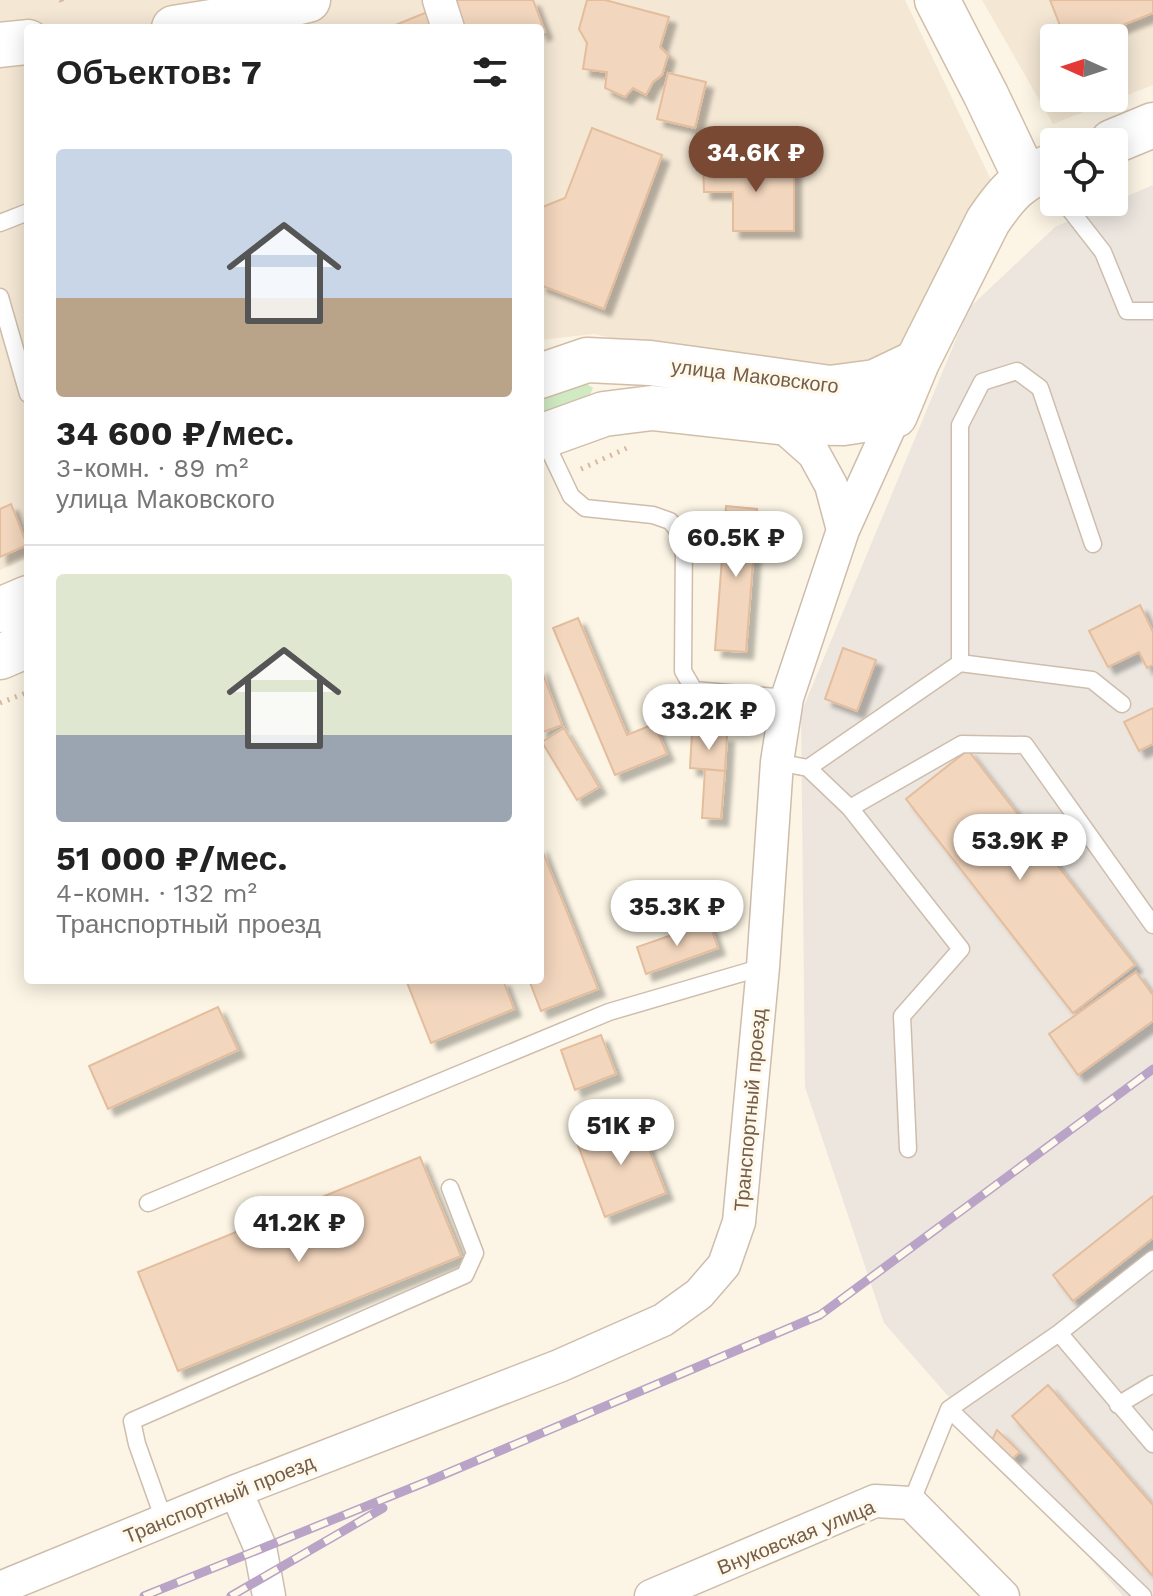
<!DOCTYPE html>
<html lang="ru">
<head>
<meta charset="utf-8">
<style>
  body { margin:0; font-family:"Work Sans",sans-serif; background:#f2f2f2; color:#222; height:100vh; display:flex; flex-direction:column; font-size:30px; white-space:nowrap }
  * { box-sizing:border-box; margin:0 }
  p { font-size:26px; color:#767676 }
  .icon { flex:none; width:44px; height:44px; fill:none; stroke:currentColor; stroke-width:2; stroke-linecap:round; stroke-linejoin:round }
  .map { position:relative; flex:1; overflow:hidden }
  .drawer { position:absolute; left:24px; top:24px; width:520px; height:960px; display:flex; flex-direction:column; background:#fff; border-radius:8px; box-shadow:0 4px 20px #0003 }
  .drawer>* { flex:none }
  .needle { width:52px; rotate:273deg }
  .fabs { position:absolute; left:1040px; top:24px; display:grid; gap:16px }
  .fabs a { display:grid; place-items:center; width:88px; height:88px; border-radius:8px; background:#fff; box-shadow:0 4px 20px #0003; font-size:40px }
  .price { position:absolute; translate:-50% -68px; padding:0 18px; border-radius:28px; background:#fff; color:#222; font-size:26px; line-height:52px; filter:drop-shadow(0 2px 4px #0008) }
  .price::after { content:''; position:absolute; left:50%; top:48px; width:24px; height:18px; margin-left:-12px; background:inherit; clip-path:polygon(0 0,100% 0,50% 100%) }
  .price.active { background:#7a4934; color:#fff }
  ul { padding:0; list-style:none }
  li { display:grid; align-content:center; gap:16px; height:424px; padding:0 32px }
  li+li { border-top:2px solid #e0e0e0 }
  li span { display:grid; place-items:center; height:248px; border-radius:8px; color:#555 }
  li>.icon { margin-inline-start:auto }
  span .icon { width:144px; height:144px; fill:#fffc; stroke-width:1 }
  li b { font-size:34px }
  h2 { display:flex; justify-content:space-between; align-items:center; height:96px; padding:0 32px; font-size:34px }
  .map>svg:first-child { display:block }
</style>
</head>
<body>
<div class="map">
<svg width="1153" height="1596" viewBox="0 0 1153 1596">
  <defs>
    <filter id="shadow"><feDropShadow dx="7" dy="7" stdDeviation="2" flood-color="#0004"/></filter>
  </defs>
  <rect width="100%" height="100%" fill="#fcf5e5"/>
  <path fill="#f4e7d4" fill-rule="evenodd" d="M0,0H905L991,180L941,267L884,377L664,350L594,334L540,340V28H28V558L0,570Z
    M982,0H1153V85L1053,124ZM1054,38H1114V98H1054Z"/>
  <path fill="#ece6df" d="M1153,185V1596H1123L884,1323L805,1087L801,713L969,308L1055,227Z"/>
  <path fill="#d0eac4" d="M584,382L593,388L589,397L540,418V400Z"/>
  <path fill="#f2d6bd" stroke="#e4bd9d" stroke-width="2" filter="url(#shadow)" d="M457,0H533L545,32L540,34V28H388Z
    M587,0H605L669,17L660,47L668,55L662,75L653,82L646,95L633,88L625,97L605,88L607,72L583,69L587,43L579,29Z
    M1050,0H1153V13L1090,38H1065Z
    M668,73L706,82L695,128L657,119Z
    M592,128L662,155L604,309L540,285V208L565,198Z
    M794,163V231H733V192H704L703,164Z
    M11,504L27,545L0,557V509Z
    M726,506L757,509L746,652L715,650Z
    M1140,605L1153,632V665L1147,668L1139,652L1108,667L1089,631Z
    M578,618L627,735L654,724L667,754L615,775L553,628Z
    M843,648L876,660L857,711L825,699Z
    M540,666L562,725L540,733Z
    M1153,708V744L1139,751L1124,722Z
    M564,728L599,787L577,800L542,742Z
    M692,733L727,735L725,771L690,768Z
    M968,750L1135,965L1073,1013L906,799Z
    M705,769L725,771L721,819L702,818Z
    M540,845L598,989L541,1011L529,980H540Z
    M709,922L718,948L646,974L637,947Z
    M1136,972L1153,995V1021L1078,1075L1049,1034Z
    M406,980H503L514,1009L431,1043Z
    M218,1007L238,1050L108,1109L89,1066Z
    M601,1035L616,1074L575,1090L561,1050Z
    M636,1117L666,1193L605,1217L576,1140Z
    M420,1157L461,1256L178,1371L138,1272Z
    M1153,1196V1238L1073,1301L1053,1275Z
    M1048,1385L1153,1505V1576L1012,1416Z
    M997,1430L1020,1452L1012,1459L992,1440Z"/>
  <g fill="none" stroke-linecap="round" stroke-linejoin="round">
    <defs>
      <path id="lane" d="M1064,202L1103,252L1127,311H1153
        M0,223L28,212
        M0,297L28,394
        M544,439L571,496L585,508L653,515L670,521L684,538L683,671L694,690L787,698
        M960,663V425L982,382L1017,371L1040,388L1093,544
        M777,762L808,768L850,808L962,744L1025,745L1153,925
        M808,768L960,663L1092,680L1122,704
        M850,808L961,949L902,1016L908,1149
        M148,1203L609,1012L763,967
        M1059,1333L1153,1444
        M1118,1405L1153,1384
        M949,1409L1143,1596
        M911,1503L949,1409L1059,1333L1153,1259
        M164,1520L137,1444L132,1421L465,1275L475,1253L450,1188"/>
      <path id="street" d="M439,0L448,28
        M778,422L814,454L831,485L843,530
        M236,1491L260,1547L269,1596
        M0,1588L236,1491L559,1366L663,1320L699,1294L724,1265L739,1222L763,967L777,762L787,698L843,530L895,415
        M651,1596L875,1501L911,1503L1003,1596"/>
      <path id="secondary" d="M937,0L986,95L1025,177
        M174,28L230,19L308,0
        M0,45L28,42
        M1112,142L1153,125
        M540,376L587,360L650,363L830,388L875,382L917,362
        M540,437L604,414L652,408L778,422L843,423L895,415L917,362L988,221C1009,190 1019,180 1054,165
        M0,610L28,598
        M0,657L28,645"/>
    </defs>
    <use href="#lane" stroke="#cebdac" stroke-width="19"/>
    <use href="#street" stroke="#cebdac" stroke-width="35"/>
    <use href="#secondary" stroke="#d1bea9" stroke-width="47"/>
    <path stroke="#d7b9a0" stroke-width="5" stroke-dasharray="2 6" stroke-linecap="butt" d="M61,0L64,7
      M581,469L627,448
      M0,703L28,692"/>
    <use href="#lane" stroke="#fff" stroke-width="16"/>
    <use href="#street" stroke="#fff" stroke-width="32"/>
    <use href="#secondary" stroke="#fff" stroke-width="44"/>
    <defs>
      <path id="rail" d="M144,1596L431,1480L820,1315L1153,1069
        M231,1596L383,1508"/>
    </defs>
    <use href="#rail" stroke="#b9a3c6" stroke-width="9"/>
    <use href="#rail" stroke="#fff9ec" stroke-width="6" stroke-dasharray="18" stroke-linecap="butt"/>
  </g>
  <g text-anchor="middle" stroke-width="6" stroke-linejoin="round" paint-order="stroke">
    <g font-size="20" fill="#755d4a" stroke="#fff9ec">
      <text transform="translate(755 376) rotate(7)" y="7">улица Маковского</text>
      <text transform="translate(750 1110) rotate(-85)" y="7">Транспортный проезд</text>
      <text transform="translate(219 1499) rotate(-22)" y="7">Транспортный проезд</text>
      <text transform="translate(796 1537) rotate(-22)" y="7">Внуковская улица</text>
    </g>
  </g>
</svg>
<div class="fabs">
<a><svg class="needle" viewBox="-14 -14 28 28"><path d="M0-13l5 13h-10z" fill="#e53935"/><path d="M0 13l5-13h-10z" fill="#767676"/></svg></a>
<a><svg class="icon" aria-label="locate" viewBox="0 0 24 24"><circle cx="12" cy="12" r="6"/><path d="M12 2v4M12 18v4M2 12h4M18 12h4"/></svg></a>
</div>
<b class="price active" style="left:756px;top:194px">34.6K ₽</b>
<b class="price" style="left:736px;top:579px">60.5K ₽</b>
<b class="price" style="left:709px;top:752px">33.2K ₽</b>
<b class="price" style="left:1020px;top:882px">53.9K ₽</b>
<b class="price" style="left:677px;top:948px">35.3K ₽</b>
<b class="price" style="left:621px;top:1167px">51K ₽</b>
<b class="price" style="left:299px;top:1264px">41.2K ₽</b>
<section class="drawer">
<h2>Объектов: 7<svg class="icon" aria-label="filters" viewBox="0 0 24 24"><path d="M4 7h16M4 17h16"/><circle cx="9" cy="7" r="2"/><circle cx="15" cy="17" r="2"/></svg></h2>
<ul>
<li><span style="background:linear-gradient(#c9d6e8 60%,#b9a48a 0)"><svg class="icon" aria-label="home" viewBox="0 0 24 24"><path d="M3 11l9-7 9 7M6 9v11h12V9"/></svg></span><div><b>34 600 ₽/мес.</b><p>3-комн. · 89 m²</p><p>улица Маковского</p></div></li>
<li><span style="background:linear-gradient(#dfe7d0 65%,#9aa5b1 0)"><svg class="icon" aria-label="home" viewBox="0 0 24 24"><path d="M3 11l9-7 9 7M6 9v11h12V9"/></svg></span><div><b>51 000 ₽/мес.</b><p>4-комн. · 132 m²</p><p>Транспортный проезд</p></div></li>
</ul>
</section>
</div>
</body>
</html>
